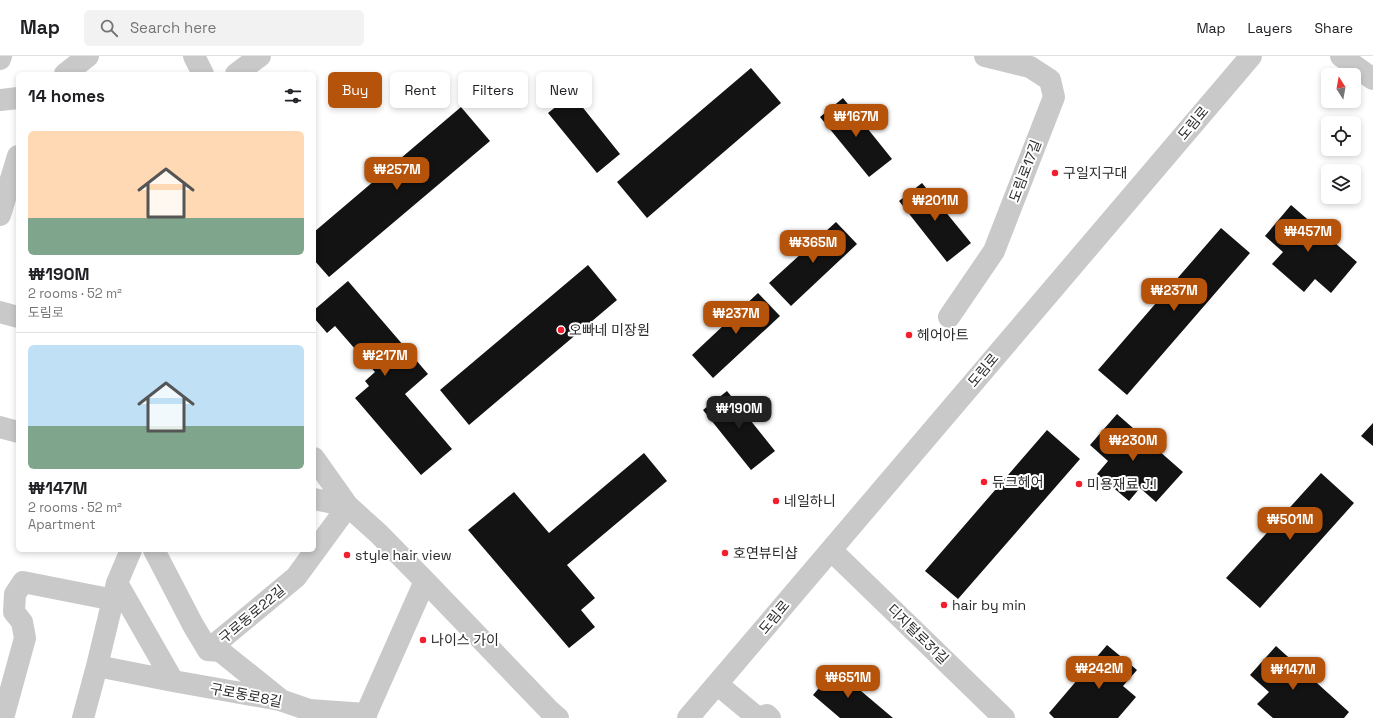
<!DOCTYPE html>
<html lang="en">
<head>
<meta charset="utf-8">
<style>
  body { margin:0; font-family:"Space Grotesk","Noto Sans KR",sans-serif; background:#f2f2f2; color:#202124; height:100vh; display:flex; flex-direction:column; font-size:15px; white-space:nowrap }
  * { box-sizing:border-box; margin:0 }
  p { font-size:13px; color:#757577 }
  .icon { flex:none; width:22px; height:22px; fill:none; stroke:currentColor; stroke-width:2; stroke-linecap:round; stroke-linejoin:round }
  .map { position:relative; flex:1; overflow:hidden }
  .sheet { position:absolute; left:16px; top:16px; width:300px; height:480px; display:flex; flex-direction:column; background:#fff; border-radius:6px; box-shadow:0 2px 6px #0003 }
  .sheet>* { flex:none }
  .hud { position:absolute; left:328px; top:16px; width:380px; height:36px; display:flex; gap:8px }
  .needle { width:26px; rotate:349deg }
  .fabs { position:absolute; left:1321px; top:12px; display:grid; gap:8px }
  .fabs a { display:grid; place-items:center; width:40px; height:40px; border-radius:6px; background:#fff; box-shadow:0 2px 6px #0003; font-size:20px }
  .price { position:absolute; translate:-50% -34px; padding:0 9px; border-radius:8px; background:#b45309; color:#fff; font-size:13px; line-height:26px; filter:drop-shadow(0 1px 2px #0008) }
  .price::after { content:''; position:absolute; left:50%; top:24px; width:12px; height:9px; margin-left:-6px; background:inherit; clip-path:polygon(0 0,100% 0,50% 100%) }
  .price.selected { background:#222; color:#fff }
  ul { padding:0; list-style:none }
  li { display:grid; align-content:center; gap:8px; height:212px; padding:0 12px }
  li+li { border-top:1px solid #e0e0e0 }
  li span { display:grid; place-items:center; height:124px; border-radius:6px; color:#555 }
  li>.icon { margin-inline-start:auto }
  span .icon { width:72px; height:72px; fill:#fffc; stroke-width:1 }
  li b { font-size:17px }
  h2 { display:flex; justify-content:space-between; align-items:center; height:48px; padding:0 12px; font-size:17px }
  .tag { padding:0 14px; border-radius:6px; background:#fff; box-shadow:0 2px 6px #0003; font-size:14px; line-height:36px }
  .tag.selected { background:#b45309; color:#fff }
  header { display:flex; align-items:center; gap:24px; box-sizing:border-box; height:56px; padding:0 20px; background:#fff; border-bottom:1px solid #e0e0e0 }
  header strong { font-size:19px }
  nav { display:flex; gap:22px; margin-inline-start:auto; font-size:14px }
  .search { width:280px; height:36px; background:#f2f2f2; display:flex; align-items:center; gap:10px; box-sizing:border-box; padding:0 14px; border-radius:6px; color:#757577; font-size:15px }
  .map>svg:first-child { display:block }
</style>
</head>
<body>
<header>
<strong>Map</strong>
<div class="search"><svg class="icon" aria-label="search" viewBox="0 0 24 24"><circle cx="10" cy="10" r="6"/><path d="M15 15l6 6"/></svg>Search here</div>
<nav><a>Map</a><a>Layers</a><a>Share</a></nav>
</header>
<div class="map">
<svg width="1373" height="662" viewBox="0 0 1373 662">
  <rect width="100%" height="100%" fill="#fff"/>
  <path fill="#131313" d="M751,12L781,47L647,162L617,126Z
    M572,38L620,98L597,117L548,57Z
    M843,42L892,103L869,121L820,61Z
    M461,51L490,85L329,221L314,204V176Z
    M922,127L971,187L947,206L899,145Z
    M1291,149L1357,206L1331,237L1315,223L1304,236L1272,208L1283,196L1265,180Z
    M836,166L857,188L791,250L769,227Z
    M1221,172L1250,197L1127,339L1098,314Z
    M588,209L617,244L469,369L440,334Z
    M348,225L428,318L405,338L452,393L421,419L355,342L369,330L365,325L375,316L335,270L327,277L314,262V254Z
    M758,237L780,260L713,322L692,299Z
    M727,335L775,395L751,414L703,354Z
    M1117,358L1183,416L1156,446L1140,432L1129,445L1097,418L1108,405L1090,389Z
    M1373,367V390L1361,380Z
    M1047,374L1080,403L958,543L925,515Z
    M644,397L667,425L567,509L595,542L581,554L595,571L569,592L468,474L514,436L549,477Z
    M1321,417L1354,447L1260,552L1226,522Z
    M1107,589L1137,614L1123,630L1136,641L1118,662H1054L1049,657Z
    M1276,590L1349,656L1344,662H1273L1257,648L1269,636L1250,619Z
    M835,613L893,662H840L813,639Z"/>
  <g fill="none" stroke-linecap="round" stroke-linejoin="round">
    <path stroke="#c9c9c9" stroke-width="22" d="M194,0L203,18
      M1341,0L1373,23
      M0,3L1,0
      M65,18L88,0
      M236,18L260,0
      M0,44L18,42
      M0,159L18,100
      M0,256L18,261
      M949,261L994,195L1054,41L1050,24L1030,11L985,0
      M0,371L18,376
      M314,443L348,450L379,478L425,525L550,655L558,662
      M154,494L193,569L208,594
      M831,494L1004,662
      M117,527L173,625
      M208,594L296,521L348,450L314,402
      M208,594L220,595L280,643
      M97,610L173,625L280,644L309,654L366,658
      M717,628L758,662L767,659L770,662
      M3,662L25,582L22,566L14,556L15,538L23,526L114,544
      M83,662L97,610L117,527L131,494
      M366,662V658L425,525
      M688,662L1251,0"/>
  </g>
  <g fill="#f21f2f" stroke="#fff" stroke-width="1.5">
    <circle cx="1055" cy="117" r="4"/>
    <circle cx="561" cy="274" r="4"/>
    <circle cx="909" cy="279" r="4"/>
    <circle cx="984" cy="426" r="4"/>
    <circle cx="1079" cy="428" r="4"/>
    <circle cx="776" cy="445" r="4"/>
    <circle cx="725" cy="497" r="4"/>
    <circle cx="347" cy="499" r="4"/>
    <circle cx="944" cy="549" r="4"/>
    <circle cx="423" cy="584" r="4"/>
  </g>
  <g text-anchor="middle" stroke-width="4" stroke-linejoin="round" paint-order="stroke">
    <g font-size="14" fill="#2c2c2c" stroke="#fff">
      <text transform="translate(1193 67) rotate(-50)" y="5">도림로</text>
      <text transform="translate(1025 115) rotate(-69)" y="5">도림로17길</text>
      <text transform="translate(983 314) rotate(-50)" y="5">도림로</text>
      <text transform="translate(252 558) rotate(-40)" y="5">구로동로22길</text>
      <text transform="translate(774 561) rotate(-50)" y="5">도림로</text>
      <text transform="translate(918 578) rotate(44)" y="5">디지털로31길</text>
      <text transform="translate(246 639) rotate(11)" y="5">구로동로8길</text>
    </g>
    <g font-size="14" fill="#2c2c2c" stroke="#fff" text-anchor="start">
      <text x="1063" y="122">구일지구대</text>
      <text x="569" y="279">오빠네 미장원</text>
      <text x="917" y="284">헤어아트</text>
      <text x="992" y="431">듀크헤어</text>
      <text x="1087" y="433">미용재료 J.I</text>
      <text x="784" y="450">네일하니</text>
      <text x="733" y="502">호연뷰티샵</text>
      <text x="355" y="504">style hair view</text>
      <text x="952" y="554">hair by min</text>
      <text x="431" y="589">나이스 가이</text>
    </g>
  </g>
</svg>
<div class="fabs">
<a><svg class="needle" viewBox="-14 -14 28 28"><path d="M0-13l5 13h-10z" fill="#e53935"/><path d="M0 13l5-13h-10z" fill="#757577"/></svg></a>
<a><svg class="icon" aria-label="locate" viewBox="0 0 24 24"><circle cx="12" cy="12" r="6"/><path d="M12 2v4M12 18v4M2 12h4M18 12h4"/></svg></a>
<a><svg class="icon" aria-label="layers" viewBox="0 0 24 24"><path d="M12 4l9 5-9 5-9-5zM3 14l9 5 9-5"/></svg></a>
</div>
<b class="price" style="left:856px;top:82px">₩167M</b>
<b class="price" style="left:397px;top:135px">₩257M</b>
<b class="price" style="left:935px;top:166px">₩201M</b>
<b class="price" style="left:1308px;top:197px">₩457M</b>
<b class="price" style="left:813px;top:208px">₩365M</b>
<b class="price" style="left:1174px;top:256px">₩237M</b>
<b class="price" style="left:736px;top:279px">₩237M</b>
<b class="price" style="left:385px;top:321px">₩217M</b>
<b class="price selected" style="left:739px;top:374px">₩190M</b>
<b class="price" style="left:1133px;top:406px">₩230M</b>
<b class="price" style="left:1290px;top:485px">₩501M</b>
<b class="price" style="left:1099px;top:634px">₩242M</b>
<b class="price" style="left:1293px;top:635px">₩147M</b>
<b class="price" style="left:848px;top:643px">₩651M</b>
<div class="hud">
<a class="tag selected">Buy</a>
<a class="tag">Rent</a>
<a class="tag">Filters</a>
<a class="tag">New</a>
</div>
<section class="sheet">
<h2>14 homes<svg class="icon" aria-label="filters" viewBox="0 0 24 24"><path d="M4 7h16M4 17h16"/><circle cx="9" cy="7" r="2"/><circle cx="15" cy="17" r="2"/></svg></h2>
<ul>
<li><span style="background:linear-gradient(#ffd9b3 70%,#7fa58c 0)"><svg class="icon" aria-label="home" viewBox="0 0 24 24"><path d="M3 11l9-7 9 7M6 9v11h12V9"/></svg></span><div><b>₩190M</b><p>2 rooms · 52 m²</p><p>도림로</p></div></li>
<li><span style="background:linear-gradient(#bfe0f5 65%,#7fa58c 0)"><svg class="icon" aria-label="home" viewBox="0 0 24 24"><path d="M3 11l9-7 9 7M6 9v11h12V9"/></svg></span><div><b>₩147M</b><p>2 rooms · 52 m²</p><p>Apartment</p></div></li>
</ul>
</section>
</div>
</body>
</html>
